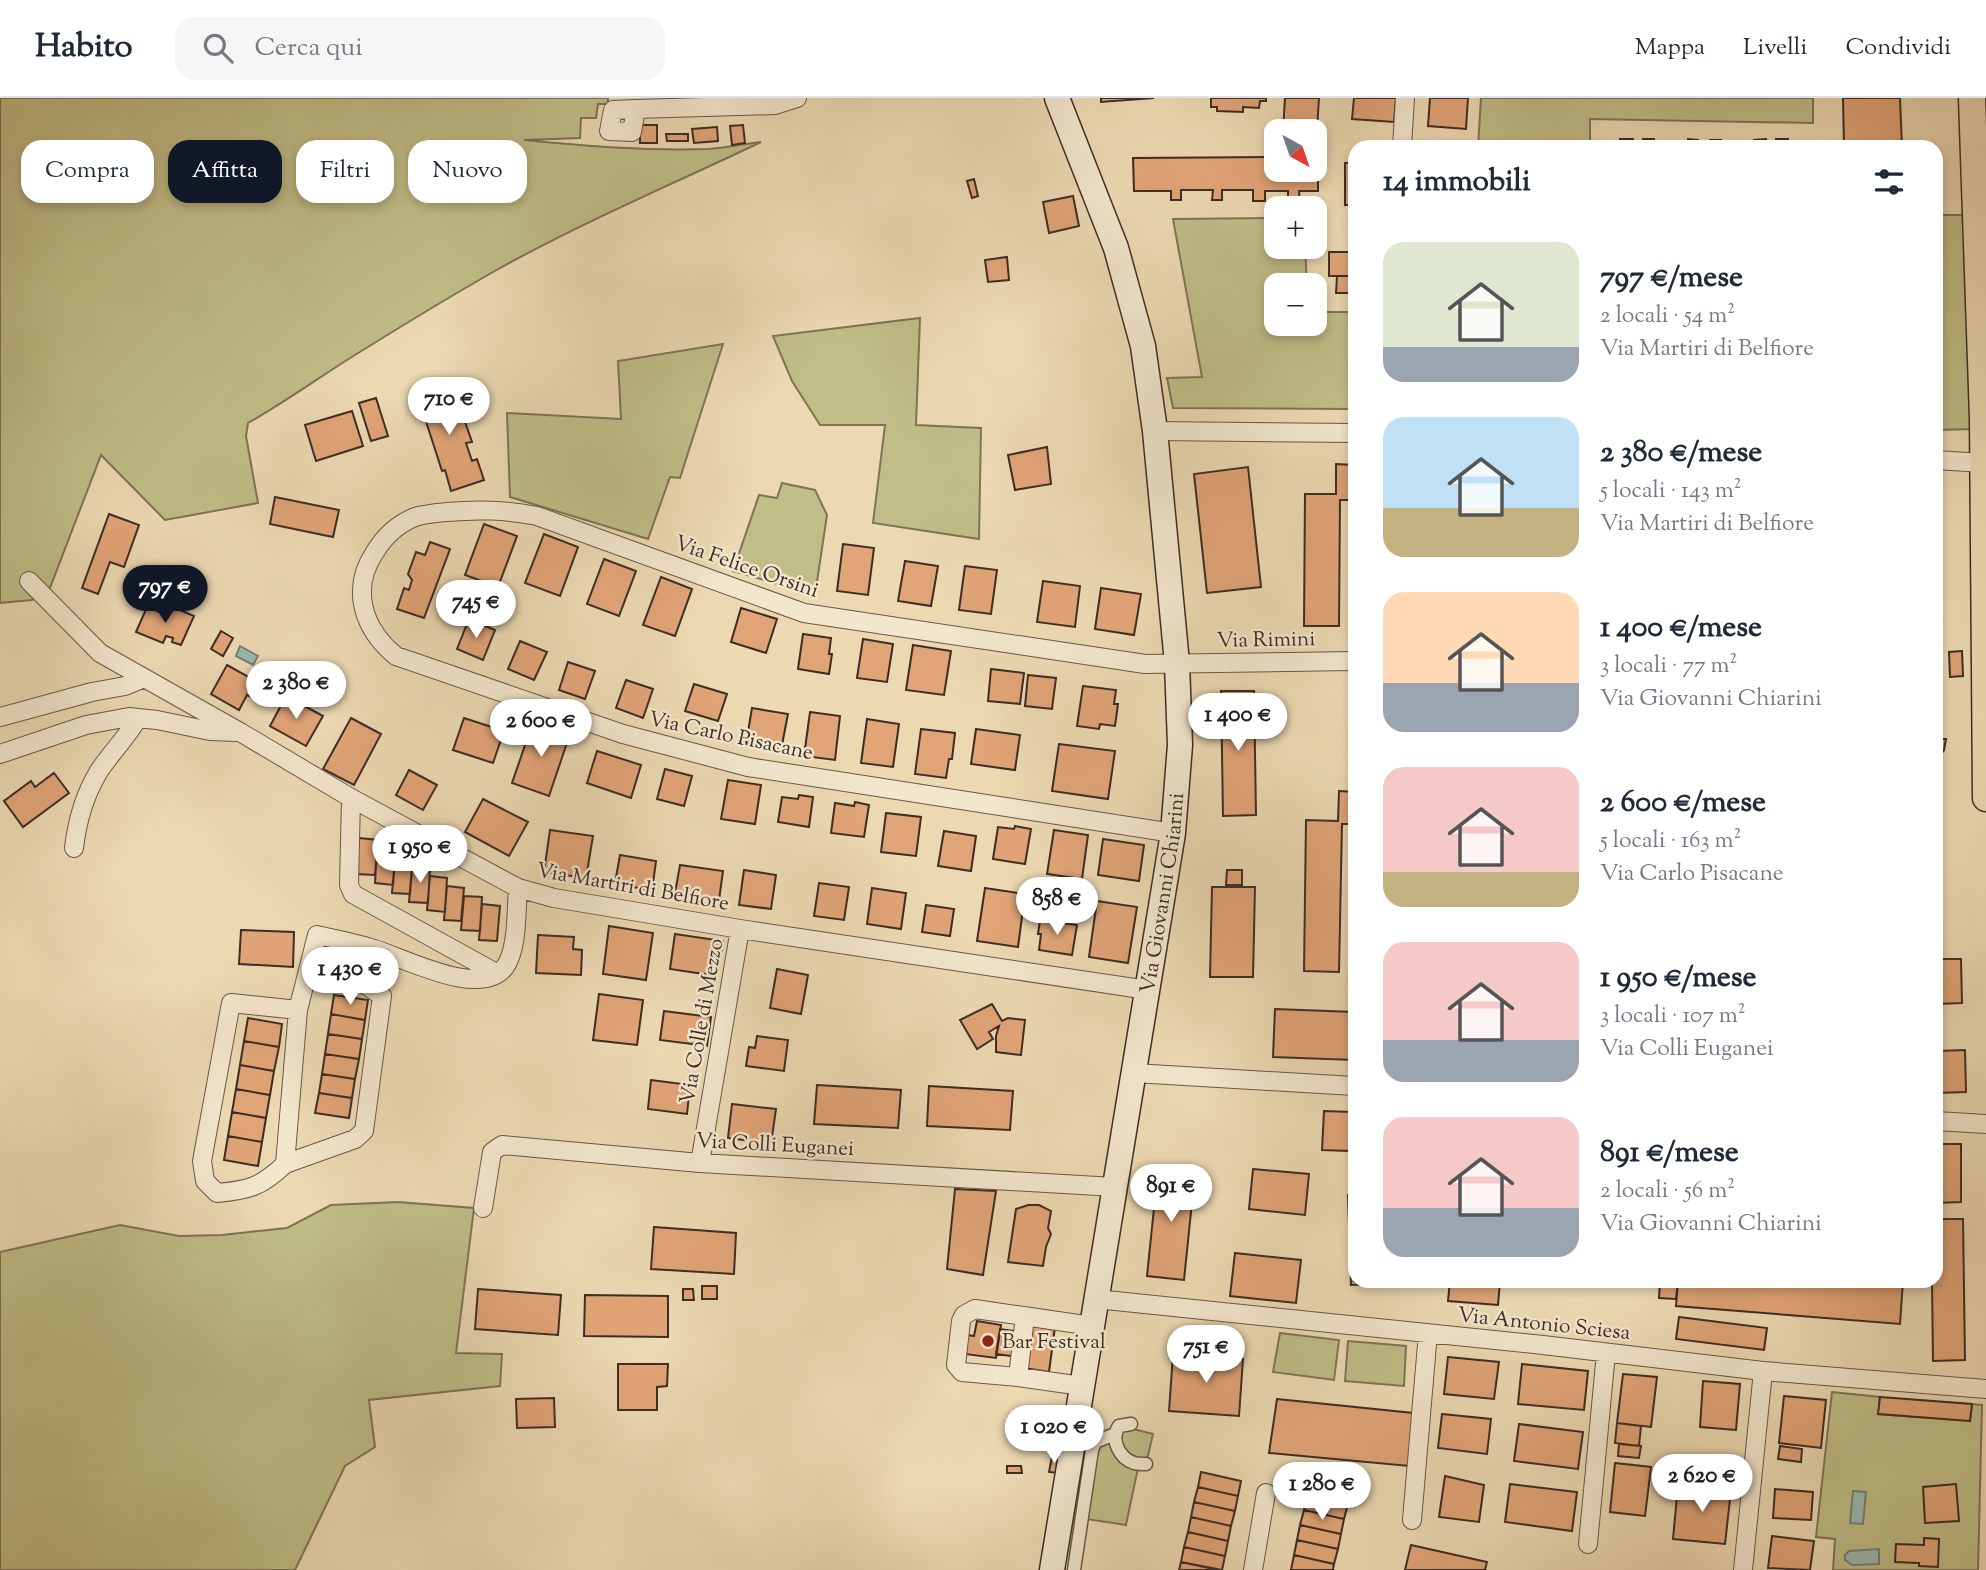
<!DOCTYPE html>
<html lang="it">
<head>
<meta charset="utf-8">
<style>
  body { margin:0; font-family:"Sorts Mill Goudy",serif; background:#f6f6f7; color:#1f2937; height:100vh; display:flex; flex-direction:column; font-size:26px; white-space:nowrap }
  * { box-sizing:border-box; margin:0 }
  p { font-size:23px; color:#747a83 }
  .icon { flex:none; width:38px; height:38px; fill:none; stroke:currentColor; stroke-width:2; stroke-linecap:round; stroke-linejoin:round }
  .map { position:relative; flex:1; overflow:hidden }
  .drawer { position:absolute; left:1348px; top:42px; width:595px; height:1148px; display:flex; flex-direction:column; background:#fff; border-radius:21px; box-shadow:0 4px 10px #0003 }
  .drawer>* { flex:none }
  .hud { position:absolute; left:21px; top:42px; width:665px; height:63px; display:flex; gap:14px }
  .needle { width:46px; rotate:140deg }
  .tools { position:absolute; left:1264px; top:21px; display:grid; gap:14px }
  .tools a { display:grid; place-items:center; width:63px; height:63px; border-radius:14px; background:#fff; box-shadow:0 4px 10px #0003; font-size:35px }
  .price { position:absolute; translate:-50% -60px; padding:0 16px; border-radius:24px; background:#fff; color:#222; font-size:23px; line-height:46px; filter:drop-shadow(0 2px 4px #0008) }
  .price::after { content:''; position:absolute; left:50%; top:42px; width:21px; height:16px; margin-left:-10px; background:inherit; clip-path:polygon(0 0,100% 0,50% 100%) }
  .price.active { background:#111827; color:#fff }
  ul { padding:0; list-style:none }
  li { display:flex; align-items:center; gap:21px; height:175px; padding:0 35px }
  li span { display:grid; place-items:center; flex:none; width:196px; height:140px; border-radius:21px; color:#555 }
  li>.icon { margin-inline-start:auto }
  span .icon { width:84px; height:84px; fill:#fffc; stroke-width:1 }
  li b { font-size:30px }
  h2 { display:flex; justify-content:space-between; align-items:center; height:84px; padding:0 35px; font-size:30px }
  .tag { padding:0 24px; border-radius:21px; background:#fff; box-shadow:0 4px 10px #0003; font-size:24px; line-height:63px }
  .tag.active { background:#111827; color:#fff }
  header { display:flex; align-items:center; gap:42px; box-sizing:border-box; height:98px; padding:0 35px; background:#fff; border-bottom:2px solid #e0e1e3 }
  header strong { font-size:33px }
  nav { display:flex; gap:38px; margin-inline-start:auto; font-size:24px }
  .search { width:490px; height:63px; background:#f6f6f7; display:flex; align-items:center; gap:18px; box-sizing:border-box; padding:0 24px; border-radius:21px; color:#747a83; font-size:26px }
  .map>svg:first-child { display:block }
</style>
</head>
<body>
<header>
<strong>Habito</strong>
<div class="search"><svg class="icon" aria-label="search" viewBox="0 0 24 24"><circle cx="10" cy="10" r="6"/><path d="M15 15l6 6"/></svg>Cerca qui</div>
<nav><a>Mappa</a><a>Livelli</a><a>Condividi</a></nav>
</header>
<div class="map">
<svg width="1986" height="1472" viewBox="0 0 1986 1472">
  <rect width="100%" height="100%" fill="#ecd9b2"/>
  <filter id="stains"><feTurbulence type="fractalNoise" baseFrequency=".00286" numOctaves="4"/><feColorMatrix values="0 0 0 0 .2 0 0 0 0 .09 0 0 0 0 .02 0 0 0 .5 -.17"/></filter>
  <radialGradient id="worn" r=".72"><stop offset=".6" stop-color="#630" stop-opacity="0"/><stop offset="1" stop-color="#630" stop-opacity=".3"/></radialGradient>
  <path fill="#c0bd87" stroke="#7e7456" stroke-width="2" d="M0,0H608V6H598L596,20H581L580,40L524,42C585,48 646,53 707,51C725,50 743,46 761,44C671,87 580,125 493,174C444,202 395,232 347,262C314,283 282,306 248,325L246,338L258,405L165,422L101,357L48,495L32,502L0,505Z
    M1481,0H1813V25L1590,21V49H1478Z
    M1936,117H1964L1973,331L1936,332Z
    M1276,120V149H1305L1307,187H1276V226H1314V214H1354V311L1173,310L1167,280L1202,279L1173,121Z
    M920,220L916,327L981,330L979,441L873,425L885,327H820L792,283L773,238Z
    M723,246L680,380L670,379L648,441L510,399L507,315L621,321L618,263Z
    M782,385L815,392L827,417L815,497L733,473L759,397L777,400Z
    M398,1104L474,1110L456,1255L502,1256L500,1288L369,1302L375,1349L345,1368L295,1472H0V1154L120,1127L179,1138L222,1137L287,1130L331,1107Z
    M1280,1235L1339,1242L1334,1282L1273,1274Z
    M1348,1243L1406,1248L1404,1288L1345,1283Z
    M1832,1294L1880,1299L1879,1316L1970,1323L1972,1306L1982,1307L1978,1472H1833L1835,1441L1816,1439Z
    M1121,1328L1153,1336L1147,1362L1131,1357L1138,1370L1126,1427L1086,1421L1096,1345Z"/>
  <path fill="#99bab0" stroke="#748179" stroke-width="2" d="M240,548L258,558L253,567L236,558Z
    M1853,1393L1866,1394L1863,1426L1850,1425Z
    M1879,1451V1466L1852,1467L1845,1462V1457L1849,1453Z"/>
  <path fill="#e1a477" stroke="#3d2c26" stroke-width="2" d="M1101,0H1154L1101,4Z
    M1211,0H1266V3H1260L1259,10L1243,9V14L1217,13V9H1211Z
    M1285,0H1319L1317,31L1302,30V33H1283Z
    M1354,0H1396L1394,24L1352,21Z
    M1430,0H1468L1466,31L1428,28Z
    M1843,0H1900L1902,49H1844Z
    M640,27H657V45H640Z
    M743,27L745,45L732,47L730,28Z
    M717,29L718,43L694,45L692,31Z
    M666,36H688V43H667Z
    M1620,41H1633V44H1643V41H1654V48L1687,49L1688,41L1698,42V45H1710V42H1721V49H1605L1620,48Z
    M1766,41L1767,44L1776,43V41H1788V47L1803,46V49H1729L1754,48V42Z
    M1314,58H1318V93H1299L1300,105H1288V93H1265V103H1253V92H1222V102H1212L1213,92H1181V102H1171V93H1134L1133,60L1276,59V72H1314Z
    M1345,65H1354V107H1345Z
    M974,81L978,98L972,100L967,83Z
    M1073,98L1079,128L1049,135L1043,104Z
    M1329,154H1354V178H1329Z
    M1007,159L1009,182L988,184L985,162Z
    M1337,178H1354V195H1336Z
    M443,285L448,302L454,301L459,319L463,318L472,344L466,345L472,363L477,361L484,382L451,393L445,372L442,373L422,311L419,312L413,294Z
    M376,300L388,338L371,343L359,305Z
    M352,313L363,348L316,363L305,327Z
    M1047,349L1051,386L1015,392L1008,357Z
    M1336,366L1354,367V402H1340L1339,528H1304L1305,396H1336Z
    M1248,369L1261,489L1207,495L1194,376Z
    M275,399L339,412L333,439L270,426Z
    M109,416L139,427L124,469L110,464L98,496L82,490Z
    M484,426L517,438L498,489L465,477Z
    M544,436L578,449L560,498L525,485Z
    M430,444L450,451L424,520L397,511L404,490L409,492L412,482L408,476L416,454L425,457Z
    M843,446L874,450L868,497L837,493Z
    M604,461L636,473L619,518L587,506Z
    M905,463L938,468L931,508L898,503Z
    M965,468L997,472L991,516L959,512Z
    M661,479L692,491L675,538L643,527Z
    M1043,483L1080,488L1075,529L1037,524Z
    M1101,490L1141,496L1134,537L1095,531Z
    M168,507L194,518L181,547L172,544L173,540L166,538L163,545L136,534L147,509L164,516Z
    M741,510L777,521L766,555L731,544Z
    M469,521L495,532L483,562L457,551Z
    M221,533L233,540L223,558L211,551Z
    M803,536L831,540L829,556H832L829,576L798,571Z
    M863,541L893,546L887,584L857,580Z
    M520,543L547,554L534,582L508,571Z
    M913,547L951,553L944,597L906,592Z
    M1962,553L1963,578L1950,579L1949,554Z
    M568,564L595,573L585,601L559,592Z
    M227,567L265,588L258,602L247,597L239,612L211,596Z
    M991,571L1024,575L1020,606L988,603Z
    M1028,577L1056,580L1052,611L1025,608Z
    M626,582L653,591L643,620L616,610Z
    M694,586L727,596L718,623L685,613Z
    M1083,588L1116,592L1114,606H1118L1115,628L1100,626L1099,631L1077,628Z
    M1221,593H1254L1256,717L1223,718Z
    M286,598L323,618L306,648L270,628Z
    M752,610L788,616L781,652L746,646Z
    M810,614L840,618L835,662L804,658Z
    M351,620L381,636L354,687L323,671Z
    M464,620L504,633L493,665L453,652Z
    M867,621L899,626L893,669L861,665Z
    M533,624L570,636L549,698L512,685Z
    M921,631L955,635L952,661H949L946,680L915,676Z
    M976,631L1020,637L1015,672L971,666Z
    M1936,641H1946L1944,652L1936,663Z
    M1059,646L1115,653L1108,701L1052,693Z
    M597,653L641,667L631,700L587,685Z
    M665,671L692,678L684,708L657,701Z
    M409,672L437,687L423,712L396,697Z
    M54,675L69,695L23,729L4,703L31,683L35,689Z
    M728,682L761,687L755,726L721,721Z
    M1339,693L1354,694V726H1342L1339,874L1304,873L1306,722L1338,723Z
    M799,697L813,699L809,729L778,724L782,699L798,701Z
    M483,701L528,724L509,758L465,734Z
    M855,704L869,707L864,739L831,735L835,705L854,708Z
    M886,715L921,719L916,758L881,754Z
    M1015,728L1031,731L1025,766L993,761L998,729L1014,731Z
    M550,732L593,738L586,780L544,774Z
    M1054,732L1088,737L1082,781L1047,776Z
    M944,733L976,738L971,773L938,768Z
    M359,740L378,742L375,777L356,776Z
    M1103,741L1144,747L1139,783L1098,777Z
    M377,750L396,751L393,787L375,785Z
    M620,757L656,763L652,793L615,785Z
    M395,759L413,760L410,796L392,795Z
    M680,767L723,773L719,802L675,795Z
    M412,769L430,770L428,805L409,804Z
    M744,772L776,777L771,811L739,807Z
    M1227,772H1242V787H1226Z
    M430,778L447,780L445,814L427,812Z
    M819,785L849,789L844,822L814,818Z
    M447,788L464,790L461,823L444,822Z
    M1212,789H1255L1253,879H1210Z
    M872,790L906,795L901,831L867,826Z
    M985,790L1025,796L1018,849L977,843Z
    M464,798L482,799L480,833L461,832Z
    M1097,803L1137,809L1128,865L1089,859Z
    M482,806L500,808L497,843L479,842Z
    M926,807L954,811L950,838L922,834Z
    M1040,822L1077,827L1072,857L1039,852L1041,836H1038Z
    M609,828L653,835L646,882L603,876Z
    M241,832L294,834L293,869L239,866Z
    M675,836L723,843L717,878L670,871Z
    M538,837L574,839L573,851L582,852L581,877L536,875Z
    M1936,861H1961L1962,905L1936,906Z
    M777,871L808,877L801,916L770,910Z
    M599,896L643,902L637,947L593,942Z
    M334,897L368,902L365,922L331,916Z
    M992,906L1002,923L1008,920L1025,922L1021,957L996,954V938L999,928L989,934L993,941L977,951L960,922Z
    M1275,911L1354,914V962L1273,959Z
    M664,913L711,919L707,948L660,942Z
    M331,916L365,922L362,941L328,936Z
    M248,920L282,926L279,949L244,943Z
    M328,936L362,941L359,961L325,956Z
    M757,938L788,942L784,973L746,968L749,949L755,950Z
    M244,943L279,949L274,973L240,967Z
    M1965,952L1966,994L1936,995V953Z
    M325,956L359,961L355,981L322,976Z
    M240,967L274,973L270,997L236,991Z
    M322,976L355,981L352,1000L319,995Z
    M651,982L690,987L687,1016L648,1011Z
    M817,987L901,992L898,1030L814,1026Z
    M929,988L1013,993L1010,1032L927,1028Z
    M236,991L270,997L266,1020L232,1014Z
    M319,995L352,1000L349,1020L315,1015Z
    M732,1006L776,1011L771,1046L728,1040Z
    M1324,1013L1354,1014V1058L1350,1057V1053L1322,1052Z
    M232,1014L266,1020L262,1044L228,1038Z
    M228,1038L262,1044L258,1068L224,1062Z
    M1936,1046H1961V1104L1936,1105Z
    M1158,1071L1195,1075L1184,1182L1147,1178Z
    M1253,1071L1309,1076L1305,1117L1249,1111Z
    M955,1091L996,1093L983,1177L947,1171Z
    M1348,1097H1354V1183H1406V1185L1351,1187Z
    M1028,1107H1039L1051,1113L1048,1130L1051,1136L1046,1149L1043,1168L1008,1164L1016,1111Z
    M1936,1121H1963L1965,1262L1933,1263L1932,1183H1936Z
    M654,1129L736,1135L734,1176L651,1171Z
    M1235,1155L1301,1162L1296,1205L1230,1198Z
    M1450,1183H1500L1498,1207L1448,1203Z
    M1660,1183H1678L1676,1201L1659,1200Z
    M1678,1183H1903L1900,1226L1676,1208Z
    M702,1188H717V1201H702Z
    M478,1191L561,1197L558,1237L475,1231Z
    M683,1191H693L694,1202H683Z
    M585,1197L668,1198V1239L584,1238Z
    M1679,1219L1767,1230L1764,1252L1676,1241Z
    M977,1223L1001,1227L996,1260L965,1256L968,1237L974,1238Z
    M1030,1225L1055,1229L1049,1274L1024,1270L1025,1260L996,1256L1000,1231L1029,1235Z
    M1173,1256L1243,1261L1239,1318L1169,1313Z
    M1448,1259L1499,1264L1494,1301L1444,1296Z
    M618,1266H668L667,1288L657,1289V1312H618Z
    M1522,1266L1588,1273L1584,1312L1518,1306Z
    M1623,1276L1657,1279L1651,1329L1617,1325Z
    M1703,1283L1740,1286L1736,1332L1700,1329Z
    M1784,1298L1826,1302L1821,1350L1779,1345Z
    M1880,1299L1972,1306L1970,1323L1878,1316Z
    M554,1300L555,1329L517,1330L516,1301Z
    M1277,1301L1413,1315L1409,1368L1269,1355Z
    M1442,1316L1491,1321L1487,1356L1438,1350Z
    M1617,1325L1641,1328L1639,1348L1615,1345Z
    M1519,1326L1583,1334L1578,1371L1514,1363Z
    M1619,1346L1641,1348L1639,1360L1618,1358Z
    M1780,1348L1802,1351L1801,1364L1778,1361Z
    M1052,1359L1060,1361L1057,1375L1049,1374Z
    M1615,1365L1651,1369L1645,1418L1610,1414Z
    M1007,1368H1021L1022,1375H1007Z
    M1201,1374L1241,1383L1238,1398L1198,1389Z
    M1445,1378L1484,1387L1479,1424L1439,1419Z
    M1510,1386L1577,1394L1572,1433L1505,1424Z
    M1956,1386L1959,1423L1925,1425L1923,1389Z
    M1678,1387L1731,1392L1725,1446L1673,1441Z
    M1198,1389L1238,1398L1235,1413L1194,1404Z
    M1775,1391L1813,1394L1811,1422L1773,1420Z
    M1307,1397L1348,1406L1344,1421L1304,1412Z
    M1194,1404L1235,1413L1231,1428L1191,1419Z
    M1304,1412L1344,1421L1341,1436L1300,1427Z
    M1191,1419L1231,1428L1228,1443L1188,1434Z
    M1300,1427L1341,1436L1338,1451L1297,1442Z
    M1188,1434L1228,1443L1225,1458L1184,1449Z
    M1772,1438L1814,1443L1810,1472L1768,1470Z
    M1924,1440L1939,1441L1938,1469L1919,1468V1465L1895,1464L1896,1446L1924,1447Z
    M1297,1442L1338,1451L1334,1466L1294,1457Z
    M1411,1447L1487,1464L1485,1472H1405Z
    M1184,1449L1225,1458L1222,1472L1181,1464Z
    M1294,1457L1334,1466L1333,1472H1291Z
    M1181,1464L1218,1472H1179Z"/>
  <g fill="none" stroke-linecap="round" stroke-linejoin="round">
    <defs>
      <path id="pedestrian" d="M1131,1326L1119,1328C1110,1341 1119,1360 1134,1365C1138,1366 1142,1366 1146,1366
        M1074,1472L1092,1352L1095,1344L1115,1336"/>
      <path id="minor" d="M636,11L632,34L609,33L613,12L636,11L775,7L797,0
        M1402,49L1405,0
        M1155,333L1354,335
        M1936,362L1983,365
        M29,483L100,555L240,634L351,700L518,790L554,800L740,831L1148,892
        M0,619L92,594L125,588L144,580
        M0,656L86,627L129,619L157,622L210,633L237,634
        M351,700L349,787L353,796L496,875
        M1173,735L748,669L623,636L396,558C363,531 350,491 375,454C384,439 398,426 415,419C424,416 436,415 447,414C480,411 504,412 537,418L804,515L1145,566L1354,563
        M74,750C77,724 85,696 99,673C111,655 127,639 138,620
        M298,912L231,905L202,1063L205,1083L217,1095C249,1092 261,1089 285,1066L298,912L317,837C336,841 356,845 374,851C405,860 480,901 505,869C518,851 516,812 518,790
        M1134,975L1354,988
        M1936,1023L1986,1026
        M700,1065L740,831
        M285,1066L355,1041L364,1033L382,898L355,880L310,866
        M483,1110L492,1054L502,1047L700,1065L1115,1089
        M1096,1201L1543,1247L1763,1273L1986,1291
        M1018,1279L1025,1218
        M1082,1288L1018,1279L962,1274L956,1267L961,1223L964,1217L975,1211L1092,1228
        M1412,1422L1428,1235
        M1588,1446L1606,1255
        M1253,1472L1266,1395
        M1743,1472L1763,1273"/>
      <g id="secondary">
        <path id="s1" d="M1052,1472L1173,735L1180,647L1177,565L1155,333L1143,248L1116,150L1057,0"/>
      </g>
      <path id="primary" d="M1972,0L1983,320L1986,700"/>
    </defs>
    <use href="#pedestrian" stroke="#695749" stroke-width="15"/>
    <use href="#minor" stroke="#695749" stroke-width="20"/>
    <use href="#secondary" stroke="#3d2c26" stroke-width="27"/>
    <use href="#primary" stroke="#3d2c26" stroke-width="29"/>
    <use href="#pedestrian" stroke="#f3e6cd" stroke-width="12"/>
    <use href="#minor" stroke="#f3e6cd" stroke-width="18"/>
    <use href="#secondary" stroke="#f3e6cd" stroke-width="24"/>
    <use href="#primary" stroke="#ecd9b2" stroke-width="26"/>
  </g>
  <circle fill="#8f2418" stroke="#f3e6cd" stroke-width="2.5" cx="988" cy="1243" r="7"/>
  <g text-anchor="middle" stroke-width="5" stroke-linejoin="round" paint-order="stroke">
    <g font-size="21" fill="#3d2c26" stroke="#f3e6cd">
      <text transform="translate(747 468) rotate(19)" y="7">Via Felice Orsini</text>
      <text transform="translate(1266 541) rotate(-1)" y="7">Via Rimini</text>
      <text transform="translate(731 637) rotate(12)" y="7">Via Carlo Pisacane</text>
      <text transform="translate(633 788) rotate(10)" y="7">Via Martiri di Belfiore</text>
      <text dy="7" stroke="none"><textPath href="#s1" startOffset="686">Via Giovanni Chiarini</textPath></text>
      <text transform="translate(701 923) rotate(-80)" y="7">Via Colle di Mezzo</text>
      <text transform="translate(775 1046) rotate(3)" y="7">Via Colli Euganei</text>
      <text transform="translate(1544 1225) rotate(6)" y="7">Via Antonio Sciesa</text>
    </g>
    <g font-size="21" fill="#3d2c26" stroke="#f3e6cd" text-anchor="start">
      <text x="1002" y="1250">Bar Festival</text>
    </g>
  </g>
  <rect width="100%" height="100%" filter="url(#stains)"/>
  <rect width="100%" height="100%" fill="url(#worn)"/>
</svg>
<div class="tools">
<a><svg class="needle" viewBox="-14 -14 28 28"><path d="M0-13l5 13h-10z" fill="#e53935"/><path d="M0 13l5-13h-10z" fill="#747a83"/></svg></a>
<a>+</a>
<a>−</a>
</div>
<b class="price" style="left:449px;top:339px">710 €</b>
<b class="price active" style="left:165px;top:527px">797 €</b>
<b class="price" style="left:476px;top:542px">745 €</b>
<b class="price" style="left:296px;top:623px">2 380 €</b>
<b class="price" style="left:1238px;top:655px">1 400 €</b>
<b class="price" style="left:541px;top:661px">2 600 €</b>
<b class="price" style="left:420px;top:787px">1 950 €</b>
<b class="price" style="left:1057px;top:839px">858 €</b>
<b class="price" style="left:350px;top:909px">1 430 €</b>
<b class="price" style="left:1171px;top:1126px">891 €</b>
<b class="price" style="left:1206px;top:1287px">751 €</b>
<b class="price" style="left:1054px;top:1367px">1 020 €</b>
<b class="price" style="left:1702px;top:1416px">2 620 €</b>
<b class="price" style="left:1322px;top:1424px">1 280 €</b>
<div class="hud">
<a class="tag">Compra</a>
<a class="tag active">Affitta</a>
<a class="tag">Filtri</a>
<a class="tag">Nuovo</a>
</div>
<section class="drawer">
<h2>14 immobili<svg class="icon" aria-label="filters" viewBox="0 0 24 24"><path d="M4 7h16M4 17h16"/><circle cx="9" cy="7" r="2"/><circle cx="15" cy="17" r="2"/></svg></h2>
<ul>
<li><span style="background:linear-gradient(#dfe7d0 75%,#9aa5b1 0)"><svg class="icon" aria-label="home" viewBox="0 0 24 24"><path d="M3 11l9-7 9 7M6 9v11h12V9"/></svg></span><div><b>797 €/mese</b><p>2 locali · 54 m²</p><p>Via Martiri di Belfiore</p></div></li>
<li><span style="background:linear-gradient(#bfe0f5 65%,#c2b280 0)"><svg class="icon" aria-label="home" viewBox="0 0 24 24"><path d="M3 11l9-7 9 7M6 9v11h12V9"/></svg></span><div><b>2 380 €/mese</b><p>5 locali · 143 m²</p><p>Via Martiri di Belfiore</p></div></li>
<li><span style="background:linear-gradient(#ffd9b3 65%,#9aa5b1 0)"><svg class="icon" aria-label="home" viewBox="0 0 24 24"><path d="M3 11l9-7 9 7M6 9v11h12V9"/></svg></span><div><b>1 400 €/mese</b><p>3 locali · 77 m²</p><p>Via Giovanni Chiarini</p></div></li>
<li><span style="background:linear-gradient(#f6c9c9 75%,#c2b280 0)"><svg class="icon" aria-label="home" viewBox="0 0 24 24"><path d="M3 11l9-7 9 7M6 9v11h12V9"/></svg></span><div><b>2 600 €/mese</b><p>5 locali · 163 m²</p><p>Via Carlo Pisacane</p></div></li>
<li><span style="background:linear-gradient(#f6c9c9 70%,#9aa5b1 0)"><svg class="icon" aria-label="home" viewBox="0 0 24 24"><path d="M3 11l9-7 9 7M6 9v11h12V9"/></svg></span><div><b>1 950 €/mese</b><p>3 locali · 107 m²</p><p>Via Colli Euganei</p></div></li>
<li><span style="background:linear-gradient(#f6c9c9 65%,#9aa5b1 0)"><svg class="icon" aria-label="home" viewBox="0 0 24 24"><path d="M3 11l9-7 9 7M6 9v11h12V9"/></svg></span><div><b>891 €/mese</b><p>2 locali · 56 m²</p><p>Via Giovanni Chiarini</p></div></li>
</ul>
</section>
</div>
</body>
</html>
